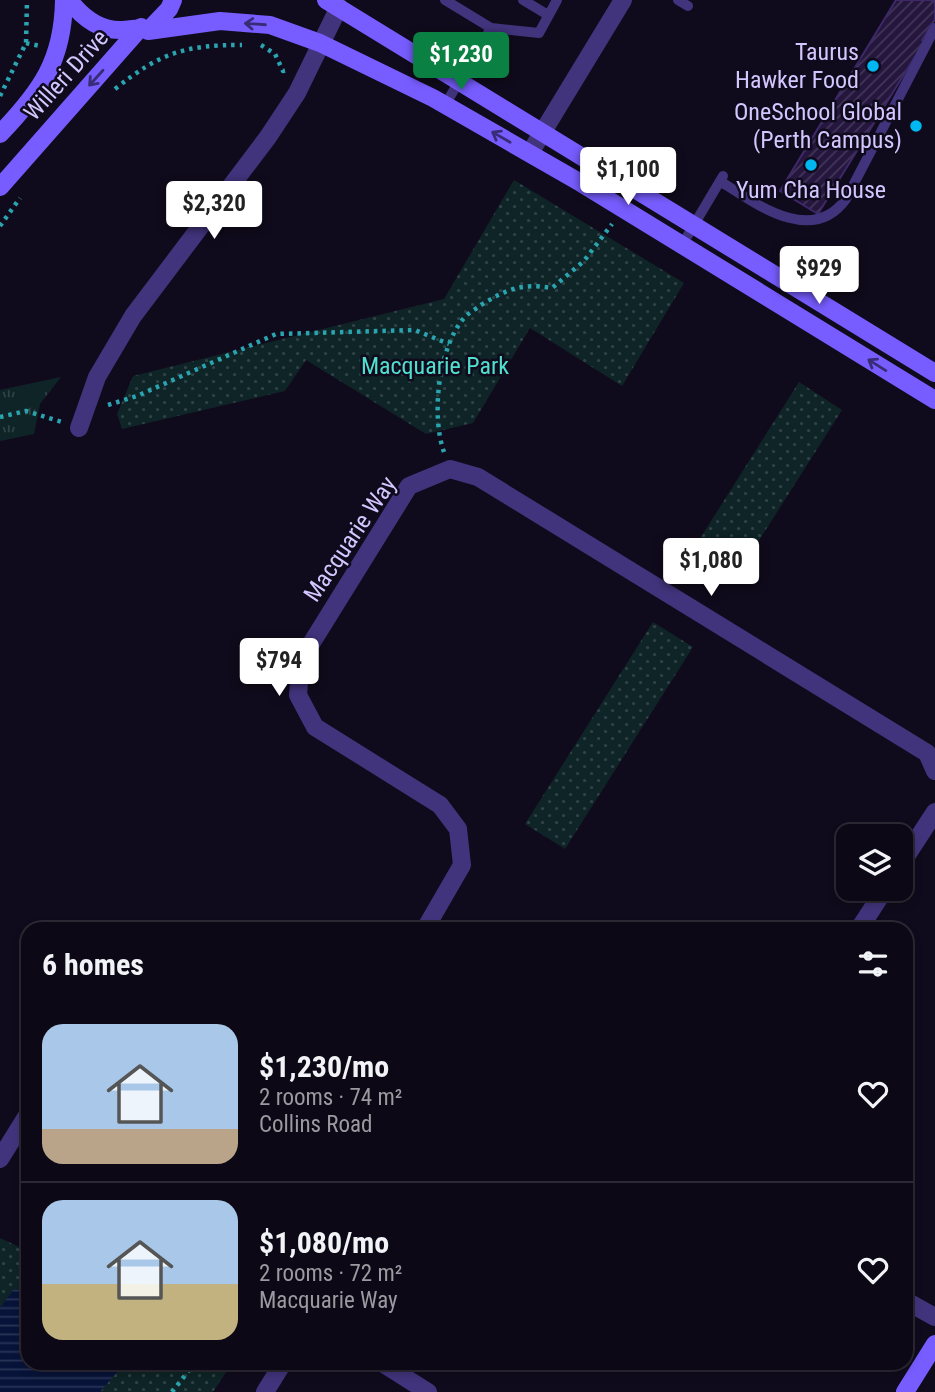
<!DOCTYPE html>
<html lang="en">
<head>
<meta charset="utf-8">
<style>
  body { margin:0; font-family:"Roboto Condensed",sans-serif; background:#1a1622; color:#f1f3f6; height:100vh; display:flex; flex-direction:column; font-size:26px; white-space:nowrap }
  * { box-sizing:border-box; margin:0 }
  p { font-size:23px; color:#9a9aa0 }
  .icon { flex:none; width:38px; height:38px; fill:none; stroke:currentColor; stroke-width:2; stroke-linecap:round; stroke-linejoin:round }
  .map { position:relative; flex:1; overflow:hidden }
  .panel { position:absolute; left:21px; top:922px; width:892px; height:448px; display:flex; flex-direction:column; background:#0c0815; border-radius:21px; box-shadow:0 4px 10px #0003,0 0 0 2px #2c2934 }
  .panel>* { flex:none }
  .fabs { position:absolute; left:836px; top:824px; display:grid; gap:14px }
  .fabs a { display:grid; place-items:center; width:77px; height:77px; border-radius:14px; background:#0c0815; box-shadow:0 4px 10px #0003,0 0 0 2px #2c2934; font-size:35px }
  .price { position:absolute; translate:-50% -60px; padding:0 16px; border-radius:7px; background:#fff; color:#222; font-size:23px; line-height:46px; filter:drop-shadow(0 2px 4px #0008) }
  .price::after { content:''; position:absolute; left:50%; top:42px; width:21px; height:16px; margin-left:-10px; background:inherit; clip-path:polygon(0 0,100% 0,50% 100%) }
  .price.current { background:#0b8043; color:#fff }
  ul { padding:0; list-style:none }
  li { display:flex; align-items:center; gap:21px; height:175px; padding:0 21px }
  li+li { border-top:2px solid #2c2934 }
  li span { display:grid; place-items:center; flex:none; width:196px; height:140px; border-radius:21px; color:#555 }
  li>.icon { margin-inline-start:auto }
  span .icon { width:84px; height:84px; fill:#fffc; stroke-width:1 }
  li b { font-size:30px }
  h2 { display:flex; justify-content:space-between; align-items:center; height:84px; padding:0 21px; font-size:30px }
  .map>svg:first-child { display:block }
</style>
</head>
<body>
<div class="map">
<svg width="935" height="1392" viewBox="0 0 935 1392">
  <defs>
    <pattern id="grass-tufts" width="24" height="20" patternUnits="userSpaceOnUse" patternTransform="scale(1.75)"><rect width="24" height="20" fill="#0e2426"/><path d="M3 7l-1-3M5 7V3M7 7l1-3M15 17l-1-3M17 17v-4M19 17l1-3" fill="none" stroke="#304247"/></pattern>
    <pattern id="park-dots" width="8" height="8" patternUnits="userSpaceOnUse" patternTransform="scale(1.75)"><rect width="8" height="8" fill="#0e2426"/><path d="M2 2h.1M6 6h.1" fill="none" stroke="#304247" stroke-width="1.8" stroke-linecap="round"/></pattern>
    <pattern id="water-rules" width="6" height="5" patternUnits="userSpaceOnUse" patternTransform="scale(1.75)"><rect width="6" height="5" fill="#071339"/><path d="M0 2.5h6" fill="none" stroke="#2a3457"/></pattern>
    <pattern id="building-hatch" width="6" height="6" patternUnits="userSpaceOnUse" patternTransform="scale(1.75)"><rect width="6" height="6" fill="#24163d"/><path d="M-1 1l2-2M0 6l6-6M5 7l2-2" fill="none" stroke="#43365a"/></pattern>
  </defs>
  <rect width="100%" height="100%" fill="#100b1c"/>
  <path fill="url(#grass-tufts)" d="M61,377L40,404L34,434L0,441V390Z"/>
  <path fill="url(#park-dots)" d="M514,180L684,283L622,386L530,328L473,423L426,434L306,360L285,391L122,429L117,414L133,376L444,299Z
    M799,382L842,410L737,575L694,548Z
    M653,622L693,647L565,849L525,824Z
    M0,1238L28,1251V1363H232L213,1392H0Z"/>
  <path fill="url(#water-rules)" d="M14,1289L28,1293V1363H125L100,1392H0V1308Z"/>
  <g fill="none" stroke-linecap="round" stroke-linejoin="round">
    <path stroke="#071339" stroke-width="7" d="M162,1363H164"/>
  </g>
  <path fill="url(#building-hatch)" stroke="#3e286a" stroke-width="2" d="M896,0H935V19L922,40L924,42L818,214L780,191Z"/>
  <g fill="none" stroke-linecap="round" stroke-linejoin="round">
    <path stroke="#2aa5af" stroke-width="4.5" stroke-dasharray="3.5 5" stroke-linecap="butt" d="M26,43L40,46
      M261,45L275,54L283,71L288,70
      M115,89C160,53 184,45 242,45
      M0,96L26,43L27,0
      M644,175L651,164
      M0,226L20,198
      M108,405L137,396L276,334L415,330L449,344
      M0,417L26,411L62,422
      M444,452C431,416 438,348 464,318C468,313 476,309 481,305C507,289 521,283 552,288L584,261L612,224
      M172,1392L190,1369L201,1363"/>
    <path stroke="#41347c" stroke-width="10" d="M445,0L491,28
      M523,0L548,15
      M678,0L688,6
      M445,105L491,28L539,33L557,0
      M720,181C756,204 812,246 846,199L935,28
      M682,245L723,176"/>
    <path stroke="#41347c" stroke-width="18" d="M530,153L623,0
      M79,428L97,377L133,316L268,137L297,93L339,7
      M901,864L935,812
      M425,929L462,865L458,829L440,805L315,727L298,695L301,660L409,486L450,469L478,477L927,753L935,771
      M859,929L885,889
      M0,1159L28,1114
      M906,1301L935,1317
      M382,1363L428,1392
      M265,1392L283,1363"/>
    <path stroke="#775dff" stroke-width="18" d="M69,0C82,17 99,31 122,30C130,30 137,27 145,29
      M326,0L935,373
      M148,31L220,21L270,25L320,43L433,98L581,183L935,400
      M148,31L169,9L173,0
      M0,134C41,91 63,61 64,0
      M0,187L141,27
      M905,1392L935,1344"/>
  </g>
  <defs><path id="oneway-shaft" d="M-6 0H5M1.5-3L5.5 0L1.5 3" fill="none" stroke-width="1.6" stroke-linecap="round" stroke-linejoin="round" transform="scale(1.75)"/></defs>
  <g stroke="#392c77">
    <use href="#oneway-shaft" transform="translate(255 24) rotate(-176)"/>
    <use href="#oneway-shaft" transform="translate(96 78) rotate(132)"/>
    <use href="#oneway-shaft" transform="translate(501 137) rotate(-150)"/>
    <use href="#oneway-shaft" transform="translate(877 365) rotate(-148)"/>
  </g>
  <g fill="#00b8f1" stroke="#100b1c" stroke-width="2.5">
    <circle cx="873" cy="66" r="7"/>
    <circle cx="916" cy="126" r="7"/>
    <circle cx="811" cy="165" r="7"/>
  </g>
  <g text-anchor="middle" stroke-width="5" stroke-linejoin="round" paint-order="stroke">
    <g font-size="24" fill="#d4c6ff" stroke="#100b1c" text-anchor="end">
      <text x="859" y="60">Taurus<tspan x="859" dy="28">Hawker Food</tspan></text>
      <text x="902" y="120">OneSchool Global<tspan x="902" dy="28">(Perth Campus)</tspan></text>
      <text x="811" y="198" text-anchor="middle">Yum Cha House</text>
    </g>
    <g font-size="24" fill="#d4c6ff" stroke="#100b1c">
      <text transform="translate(66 75) rotate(-48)" y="8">Willeri Drive</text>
      <text transform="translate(350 539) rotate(-56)" y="8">Macquarie Way</text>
    </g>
    <g font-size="24" fill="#51e0d0" stroke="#100b1c">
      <text x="435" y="374">Macquarie Park</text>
    </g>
  </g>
</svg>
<div class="fabs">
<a><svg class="icon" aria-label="layers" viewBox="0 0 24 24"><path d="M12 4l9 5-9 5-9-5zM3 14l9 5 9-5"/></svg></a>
</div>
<b class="price current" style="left:461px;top:92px">$1,230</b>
<b class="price" style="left:628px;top:207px">$1,100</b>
<b class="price" style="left:214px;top:241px">$2,320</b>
<b class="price" style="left:819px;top:306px">$929</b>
<b class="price" style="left:711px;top:598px">$1,080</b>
<b class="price" style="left:279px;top:698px">$794</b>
<section class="panel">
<h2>6 homes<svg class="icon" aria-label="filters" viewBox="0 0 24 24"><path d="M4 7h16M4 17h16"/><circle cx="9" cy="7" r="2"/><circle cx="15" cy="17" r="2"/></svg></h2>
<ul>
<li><span style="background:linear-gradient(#a9c7e8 75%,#b9a48a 0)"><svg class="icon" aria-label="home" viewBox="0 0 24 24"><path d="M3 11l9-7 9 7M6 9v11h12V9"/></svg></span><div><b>$1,230/mo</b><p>2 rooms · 74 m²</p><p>Collins Road</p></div><svg class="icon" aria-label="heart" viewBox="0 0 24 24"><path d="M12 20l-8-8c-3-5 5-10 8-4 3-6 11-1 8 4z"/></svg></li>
<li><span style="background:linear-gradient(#a9c7e8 60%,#c2b280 0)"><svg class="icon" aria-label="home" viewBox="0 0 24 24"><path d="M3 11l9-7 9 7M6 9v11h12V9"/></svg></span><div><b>$1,080/mo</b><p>2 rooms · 72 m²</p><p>Macquarie Way</p></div><svg class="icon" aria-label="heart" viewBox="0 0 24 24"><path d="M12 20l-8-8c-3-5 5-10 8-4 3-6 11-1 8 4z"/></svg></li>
</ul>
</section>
</div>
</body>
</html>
